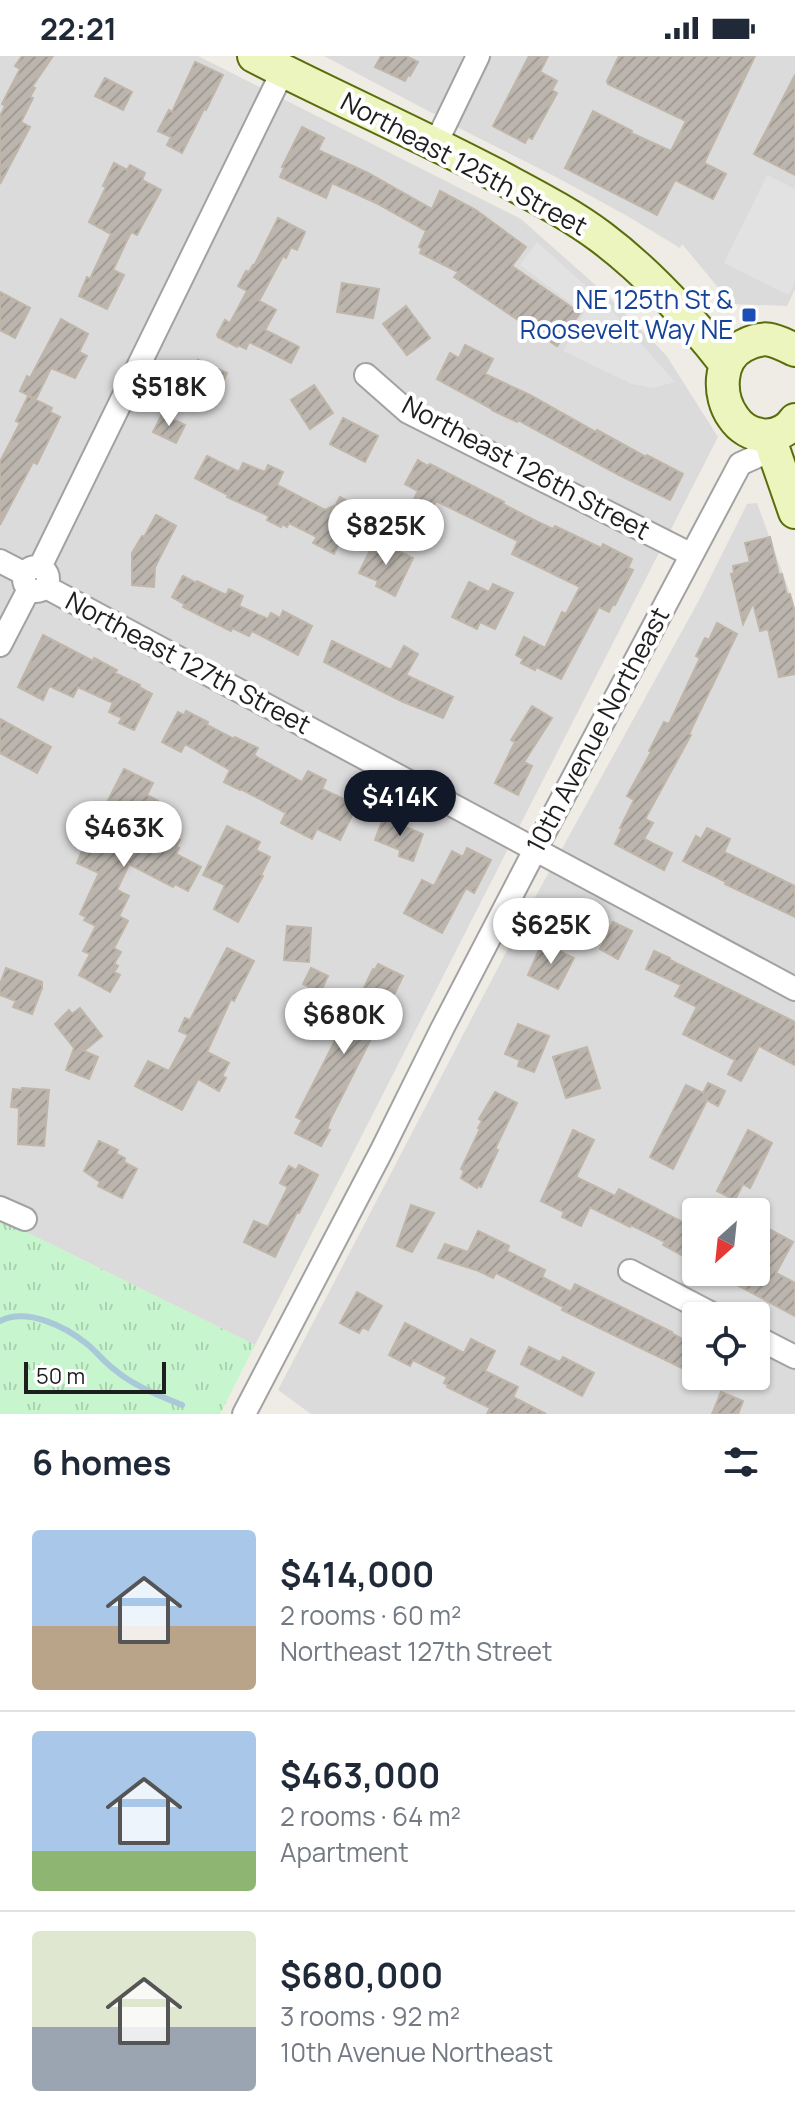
<!DOCTYPE html>
<html lang="en">
<head>
<meta charset="utf-8">
<style>
  body { margin:0; font-family:Manrope,sans-serif; background:#f2f2f3; color:#1f2937; height:100vh; display:flex; flex-direction:column; font-size:30px; white-space:nowrap }
  * { box-sizing:border-box; margin:0 }
  p { font-size:26px; color:#747a83 }
  .icon { flex:none; width:44px; height:44px; fill:none; stroke:currentColor; stroke-width:2; stroke-linecap:round; stroke-linejoin:round }
  .map { position:relative; height:1358px; overflow:hidden }
  .panel { display:flex; flex-direction:column; background:#fff; flex:1 }
  .panel>* { flex:none }
  .needle { width:52px; rotate:207deg }
  .buttons { position:absolute; left:682px; top:1142px; display:grid; gap:16px }
  .buttons a { display:grid; place-items:center; width:88px; height:88px; border-radius:8px; background:#fff; box-shadow:0 2px 6px #0004; font-size:40px }
  .scale { position:absolute; left:24px; bottom:20px; width:142px; box-sizing:border-box; padding-left:8px; border:4px solid #1e1e1e; border-top:0; font-size:22px; line-height:28px; white-space:nowrap; color:#1e1e1e; -webkit-text-stroke:6px #fff; paint-order:stroke }
  .price { position:absolute; translate:-50% -68px; padding:0 18px; border-radius:28px; background:#fff; color:#222; font-size:26px; line-height:52px; filter:drop-shadow(0 2px 4px #0008) }
  .price::after { content:''; position:absolute; left:50%; top:48px; width:24px; height:18px; margin-left:-12px; background:inherit; clip-path:polygon(0 0,100% 0,50% 100%) }
  .price.on { background:#111827; color:#fff }
  ul { padding:0; list-style:none }
  li { display:flex; align-items:center; gap:24px; height:200px; padding:0 32px }
  li+li { border-top:2px solid #e0e1e3 }
  li span { display:grid; place-items:center; flex:none; width:224px; height:160px; border-radius:8px; color:#555 }
  li>.icon { margin-inline-start:auto }
  span .icon { width:96px; height:96px; fill:#fffc; stroke-width:1 }
  li b { font-size:34px }
  h2 { display:flex; justify-content:space-between; align-items:center; height:96px; padding:0 32px; font-size:34px }
  .status { display:flex; justify-content:space-between; align-items:center; height:56px; padding:0 40px; background:#fff; direction:ltr }
  .status svg { height:22px; fill:currentColor }
  .map>svg:first-child { display:block }
</style>
</head>
<body>
<div class="status"><b>22:21</b><svg viewBox="0 0 49 12"><path d="M0 12V9h3v3zM5 12V6h3v6zM10 12V3h3v9zM15 12V0h3v12zM26 1h20v11H26zM47 4h2v5h-2z"/></svg></div>
<div class="map">
<svg width="795" height="1358" viewBox="0 0 795 1358">
  <defs>
    <pattern id="park-tufts" width="24" height="20" patternUnits="userSpaceOnUse" patternTransform="scale(2)"><rect width="24" height="20" fill="#c6f5ce"/><path d="M3 7l-1-3M5 7V3M7 7l1-3M15 17l-1-3M17 17v-4M19 17l1-3" fill="none" stroke="#aad2b0"/></pattern>
    <pattern id="building-hatch" width="6" height="6" patternUnits="userSpaceOnUse" patternTransform="scale(2)"><rect width="6" height="6" fill="#bbb5ae"/><path d="M-1 1l2-2M0 6l6-6M5 7l2-2" fill="none" stroke="#a09b95"/></pattern>
  </defs>
  <rect width="100%" height="100%" fill="#eeece5"/>
  <path fill="#dcdbdb" fill-rule="evenodd" d="M0,0H198L521,163L609,241L666,299L718,381L255,1289L0,1163Z
    M324,0H467L442,51L439,56L434,58Z
    M487,0H795V233L787,250L732,248L682,188L680,192L629,161L556,121L453,69Z
    M757,447L795,551V1358H311L278,1334L527,856L698,546L747,448ZM696,1156H756V1216H696ZM696,1260H756V1320H696Z"/>
  <path fill="url(#park-tufts)" d="M0,1163L255,1289L220,1358H0Z"/>
  <path fill="#e2e2e2" d="M767,119L795,133V226L789,239L724,207Z
    M537,186L607,249L675,326L653,332L632,328L563,295L584,257L520,209Z"/>
  <g fill="none" stroke-linecap="round" stroke-linejoin="round">
    <path stroke="#a9c9d9" stroke-width="6" d="M0,1265C27,1251 66,1271 87,1288C97,1296 105,1307 115,1314C134,1330 158,1339 182,1349"/>
  </g>
  <path fill="url(#building-hatch)" stroke="#bfb5a9" stroke-width="2" d="M22,0H53L32,31L35,32L30,41L33,42L21,66L30,71L0,128V60L5,50L2,48L20,13L15,10Z
    M381,0H406L418,6L410,20L408,19L405,25L375,11Z
    M529,0H548L540,16L557,25L552,34L557,37L532,83L528,81L525,87L493,70Z
    M619,0H755L704,107L726,118L713,143L675,124L657,159L565,112L593,55L632,75L631,77L671,95L686,65L608,28L607,25Z
    M195,6L223,19L206,54L204,53L182,97L167,89L171,81L158,75L169,54L172,56Z
    M795,19V119L754,98Z
    M105,22L132,36L123,54L95,40Z
    M302,71L324,82L318,94L368,117L432,153L440,135L476,154L526,191L512,210L580,257L557,290L454,221L458,216L420,197L422,193L419,191L426,175L376,147L332,127L326,142L280,121L284,112L282,111Z
    M114,107L127,114L130,109L145,117L142,124L161,134L137,179L131,176L113,214L124,219L107,253L79,240L87,221L90,223L111,178L89,166L106,131L103,130Z
    M278,162L305,176L297,194L291,191L286,202L283,200L259,245L276,254L265,274L299,291L291,307L249,286L246,293L238,289L237,291L218,281L217,279L225,264L230,267L247,235L238,230L246,215L249,216L253,209L254,210Z
    M342,227L379,233L373,262L337,256Z
    M0,236L30,252L15,282L0,274Z
    M406,250L430,282L407,299L383,268Z
    M61,263L88,278L79,296L87,300L75,322L51,312L36,343L20,335L27,320L30,322Z
    M465,289L493,303L485,318L530,339L596,376L597,374L646,401L647,399L683,418L670,444L619,419L518,364L517,366L492,354V353L437,323L450,297L459,302Z
    M198,304L227,317L212,348L183,335Z
    M314,329L333,357L310,373L291,344Z
    M28,340L52,352L50,356L60,361L37,408L33,406L0,469V406L20,367L16,365Z
    M162,358L185,369L176,387L153,376Z
    M343,362L378,380L365,406L330,388Z
    M207,400L239,416L243,407L265,416L268,409L283,416L277,429L325,454L336,449L340,441L375,461L360,490L342,481L334,498L313,487L317,481L289,467L287,471L282,468L281,471L267,464L269,460L227,441L228,439L195,422Z
    M418,404L428,410L430,408L504,446L503,448L536,465L553,473L555,470L601,492L603,488L632,503L628,512L633,514L615,549L613,548L609,556L599,551L561,623L536,611L535,614L521,607L523,603L516,599L524,581L545,592L562,556L566,558L580,531L512,498L518,485L436,445L427,463L409,453L418,435L405,428Z
    M156,459L176,470L155,511L154,531L132,529V497L142,480L144,481Z
    M770,481L779,519L782,518L787,539L790,538L795,557V618L779,621L768,573L760,575L753,547L743,568L731,518L734,517L733,510L750,506L745,487Z
    M375,484L413,502L395,540L376,530L378,525L359,517Z
    M183,520L196,527L197,525L226,539L229,533L243,540L239,550L268,563L271,557L280,562L283,555L312,570L298,599L252,575L249,580L232,572L231,575L183,551L184,548L172,541Z
    M469,526L489,536L493,528L513,537L495,573L480,566L477,573L452,561Z
    M717,567L737,578L689,678L691,679L645,763L653,767L644,783L672,797L664,814L615,788L622,773L620,772L634,744L627,740L651,696L649,695L664,666L669,668L700,602L696,600L705,582L709,584Z
    M43,579L93,605L94,602L117,614L115,617L140,629L139,631L152,638L134,674L119,667L122,662L109,656L113,647L78,631L73,641L49,630L43,644L18,631Z
    M332,585L391,614L404,590L418,598L406,619L453,641L443,662L401,645L324,606Z
    M532,650L552,662L524,706L532,710L518,739L495,727L515,686L511,684Z
    M186,655L208,666L207,669L234,683L235,681L258,692L254,699L257,701L302,726L308,715L326,724L322,733L357,749L340,784L317,773L312,783L281,767L286,757L241,733L240,734L224,726L230,714L185,688L181,696L162,686L178,656L184,659Z
    M0,663L51,691L37,717L0,697Z
    M124,713L153,727L147,739L158,745L146,767L180,784L176,791L179,792L176,798L201,811L188,835L175,828L173,831L129,808L117,834L129,840L119,860L128,865L114,892L121,896L114,908L118,910L114,916L120,919L110,936L79,919L90,898L83,895L96,870L84,864L86,861L80,858L99,817L77,807L93,768L95,770Z
    M383,762L423,778L413,805L399,800L400,794L375,784Z
    M227,770L260,786L256,794L270,801L261,819L263,820L238,866L214,853L225,829L203,819Z
    M707,772L730,783L724,796L795,830V861L725,828L726,826L683,805L696,780L701,783Z
    M467,792L491,804L474,837L466,832L442,877L404,857L422,824L434,830L452,795L463,801Z
    M613,866L632,875L618,903L600,893Z
    M287,870L311,872L309,906L284,904Z
    M542,887L574,902L558,933L528,919Z
    M227,892L254,905L234,945L231,943L207,996L229,1007L222,1020L226,1022L219,1035L198,1023L182,1054L135,1030L148,1005L169,1015L188,979L179,975L185,962L190,964Z
    M654,895L670,902V904L795,966V1009L759,990L741,1025L728,1018L735,1004L683,978L697,951L675,940L681,929L646,913Z
    M378,908L403,920L391,945L379,939L366,966L377,971L331,1062L327,1073L330,1074L321,1090L295,1077L302,1064L296,1061L336,983L326,978L338,952L351,958L373,913L375,914Z
    M6,912L42,926V932L32,958L13,951L16,945L0,939V928Z
    M311,912L328,920L320,937L303,928Z
    M80,952L102,980L84,995L98,1001L89,1023L66,1014L74,992L55,968L69,954L72,958Z
    M518,968L549,980L534,1016L518,1010L520,1004L505,998Z
    M587,991L600,1032L566,1042L553,1001Z
    M708,1027L725,1035L718,1050L707,1044L673,1113L650,1101L686,1029L703,1037Z
    M22,1032L49,1034L44,1090L18,1088L19,1052L11,1051L13,1033L22,1034Z
    M495,1036L517,1047L495,1093L498,1094L481,1131L478,1129L477,1132L461,1122L464,1115L461,1113L480,1073L478,1072L482,1065L479,1063Z
    M573,1074L594,1084L576,1121L615,1140L619,1133L696,1173V1207L663,1189L665,1186L631,1169L630,1171L590,1151L581,1170L562,1161L564,1156L541,1145Z
    M748,1074L772,1087L750,1132L743,1128L735,1144L717,1135Z
    M99,1085L118,1094L116,1098L125,1102L124,1106L137,1113L122,1142L98,1130L100,1126L84,1115Z
    M299,1109L318,1119L299,1157L297,1156L275,1201L244,1186L254,1165L268,1171L288,1131L280,1127L289,1110L296,1114Z
    M411,1149L434,1157L412,1196L397,1190Z
    M756,1166L793,1186L776,1217L795,1227V1260L713,1216H756Z
    M478,1175L509,1190L507,1195L545,1214L542,1221L571,1236L575,1228L672,1276L671,1277L696,1290V1319L562,1254L563,1251L496,1217L493,1222L479,1215L438,1202L445,1188L468,1196Z
    M357,1236L382,1250L368,1274L363,1271L359,1277L340,1267Z
    M405,1267L464,1297L471,1283L495,1295L485,1315L518,1331L513,1341L546,1358H487L490,1352L447,1331L448,1329L444,1327L447,1321L413,1304L410,1310L389,1299Z
    M529,1291L560,1306L563,1301L594,1317L582,1340L521,1308Z
    M721,1336L743,1345L738,1358H712Z"/>
  <g fill="none" stroke-linecap="round" stroke-linejoin="round">
    <defs>
      <path id="minor" d="M436,87L478,0
        M366,319L408,356L690,498
        M0,505L25,518
        M24 523a12 12 0 1 1 24 0a12 12 0 1 1-24 0Z
        M40,511L276,29L285,15
        M46,531L795,933
        M0,589L29,533
        M0,1152L25,1163
        M630,1215L716,1260
        M756,1281L795,1301
        M244,1358L382,1094L442,973L535,794L740,408L773,393"/>
      <path id="secondary" d="M254,0C334,41 416,77 496,119C531,138 569,157 601,181C649,217 688,260 725,307
        M795,294C775,284 765,278 743,290C718,303 718,340 733,361C748,384 780,386 795,364
        M769,381L795,456"/>
    </defs>
    <use href="#minor" stroke="#a2a2a2" stroke-width="26"/>
    <use href="#secondary" stroke="#5a6d0d" stroke-width="36"/>
    <use href="#minor" stroke="#fff" stroke-width="22"/>
    <use href="#secondary" stroke="#ecf5bd" stroke-width="32"/>
  </g>
  <rect fill="#1a4fb4" stroke="#fff" stroke-width="3" x="741" y="251" width="16" height="16" rx="4"/>
  <g text-anchor="middle" stroke-width="8" stroke-linejoin="round" paint-order="stroke">
    <g font-size="26" fill="#1e1e1e" stroke="#fff">
      <text transform="translate(464 108) rotate(28)" y="9">Northeast 125th Street</text>
      <text transform="translate(526 412) rotate(28)" y="9">Northeast 126th Street</text>
      <text transform="translate(188 607) rotate(28)" y="9">Northeast 127th Street</text>
      <text transform="translate(598 674) rotate(-62)" y="9">10th Avenue Northeast</text>
    </g>
    <g font-size="26" fill="#164399" stroke="#fff" text-anchor="end">
      <text x="733" y="253">NE 125th St &amp;<tspan x="733" dy="30">Roosevelt Way NE</tspan></text>
    </g>
  </g>
</svg>
<div class="buttons">
<a><svg class="needle" viewBox="-14 -14 28 28"><path d="M0-13l5 13h-10z" fill="#e53935"/><path d="M0 13l5-13h-10z" fill="#747a83"/></svg></a>
<a><svg class="icon" aria-label="locate" viewBox="0 0 24 24"><circle cx="12" cy="12" r="6"/><path d="M12 2v4M12 18v4M2 12h4M18 12h4"/></svg></a>
</div>
<div class="scale">50 m</div>
<b class="price" style="left:169px;top:372px">$518K</b>
<b class="price" style="left:386px;top:511px">$825K</b>
<b class="price on" style="left:400px;top:782px">$414K</b>
<b class="price" style="left:124px;top:813px">$463K</b>
<b class="price" style="left:551px;top:910px">$625K</b>
<b class="price" style="left:344px;top:1000px">$680K</b>
</div>
<section class="panel">
<h2>6 homes<svg class="icon" aria-label="filters" viewBox="0 0 24 24"><path d="M4 7h16M4 17h16"/><circle cx="9" cy="7" r="2"/><circle cx="15" cy="17" r="2"/></svg></h2>
<ul>
<li><span style="background:linear-gradient(#a9c7e8 60%,#b9a48a 0)"><svg class="icon" aria-label="home" viewBox="0 0 24 24"><path d="M3 11l9-7 9 7M6 9v11h12V9"/></svg></span><div><b>$414,000</b><p>2 rooms · 60 m²</p><p>Northeast 127th Street</p></div></li>
<li><span style="background:linear-gradient(#a9c7e8 75%,#8fb573 0)"><svg class="icon" aria-label="home" viewBox="0 0 24 24"><path d="M3 11l9-7 9 7M6 9v11h12V9"/></svg></span><div><b>$463,000</b><p>2 rooms · 64 m²</p><p>Apartment</p></div></li>
<li><span style="background:linear-gradient(#dfe7d0 60%,#9aa5b1 0)"><svg class="icon" aria-label="home" viewBox="0 0 24 24"><path d="M3 11l9-7 9 7M6 9v11h12V9"/></svg></span><div><b>$680,000</b><p>3 rooms · 92 m²</p><p>10th Avenue Northeast</p></div></li>
</ul>
</section>
</body>
</html>
